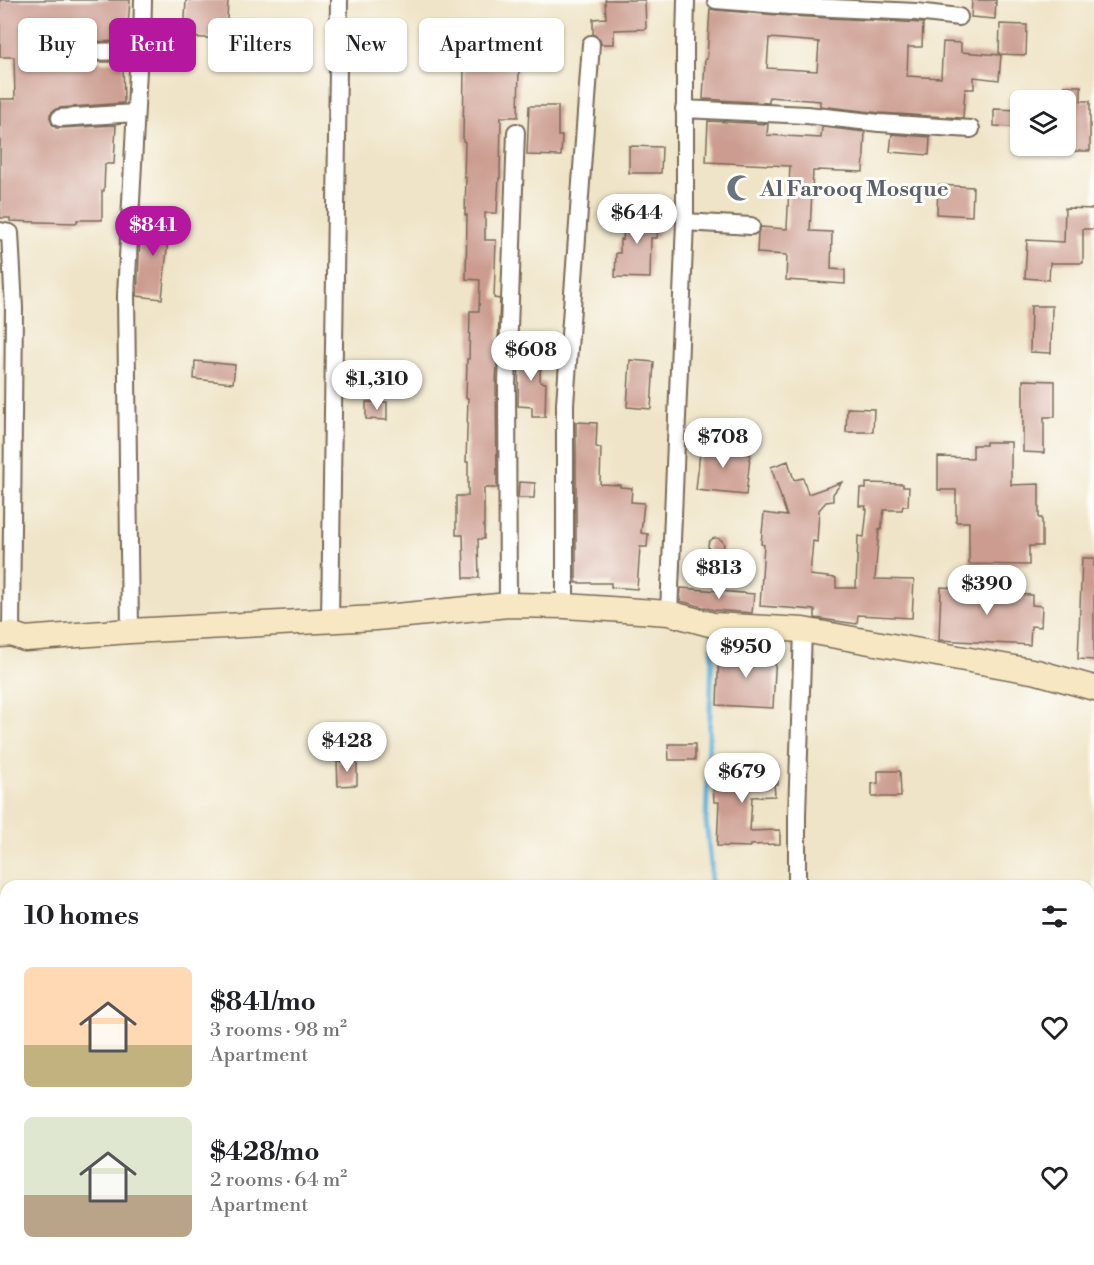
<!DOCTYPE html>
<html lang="en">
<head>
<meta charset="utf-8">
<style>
  body { margin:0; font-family:"Libre Bodoni",serif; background:#f2f2f2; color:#202124; height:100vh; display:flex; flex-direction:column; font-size:22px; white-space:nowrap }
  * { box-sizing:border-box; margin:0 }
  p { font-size:20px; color:#757577 }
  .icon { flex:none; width:33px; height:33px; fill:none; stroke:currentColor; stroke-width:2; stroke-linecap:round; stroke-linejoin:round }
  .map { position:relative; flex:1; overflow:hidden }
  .panel { position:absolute; left:0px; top:880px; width:1095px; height:386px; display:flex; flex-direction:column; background:#fff; border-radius:18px 18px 0 0; box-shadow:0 2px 4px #0004 }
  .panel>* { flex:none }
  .guide { position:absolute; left:18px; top:18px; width:600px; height:54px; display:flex; gap:12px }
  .buttons { position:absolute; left:1010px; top:90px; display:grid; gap:12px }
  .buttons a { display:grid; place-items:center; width:66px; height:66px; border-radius:9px; background:#fff; box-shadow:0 2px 4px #0004; font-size:30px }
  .price { position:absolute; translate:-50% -51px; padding:0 14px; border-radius:21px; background:#fff; color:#222; font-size:20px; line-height:39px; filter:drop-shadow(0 2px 3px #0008) }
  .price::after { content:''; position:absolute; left:50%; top:36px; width:18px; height:14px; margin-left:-9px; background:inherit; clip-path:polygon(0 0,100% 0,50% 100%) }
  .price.selected { background:#b5179e; color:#fff }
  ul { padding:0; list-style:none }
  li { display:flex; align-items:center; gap:18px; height:150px; padding:0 24px }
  li span { display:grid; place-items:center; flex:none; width:168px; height:120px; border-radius:9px; color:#555 }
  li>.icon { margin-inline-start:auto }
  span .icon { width:72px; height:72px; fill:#fffc; stroke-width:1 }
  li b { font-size:26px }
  h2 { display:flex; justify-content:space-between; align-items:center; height:72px; padding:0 24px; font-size:26px }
  .pill { padding:0 21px; border-radius:9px; background:#fff; box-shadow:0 2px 4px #0004; font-size:21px; line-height:54px }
  .pill.selected { background:#b5179e; color:#fff }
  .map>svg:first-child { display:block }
</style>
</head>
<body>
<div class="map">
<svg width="1094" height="1265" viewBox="0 0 1094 1265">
  <rect width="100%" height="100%" fill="#fdfcf7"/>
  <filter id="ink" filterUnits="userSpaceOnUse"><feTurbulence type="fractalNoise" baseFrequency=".0167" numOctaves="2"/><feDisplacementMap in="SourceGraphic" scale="12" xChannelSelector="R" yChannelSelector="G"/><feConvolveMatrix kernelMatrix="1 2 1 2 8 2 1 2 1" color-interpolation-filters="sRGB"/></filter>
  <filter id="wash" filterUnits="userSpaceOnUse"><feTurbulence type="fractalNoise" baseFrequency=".008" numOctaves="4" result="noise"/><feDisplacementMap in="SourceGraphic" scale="24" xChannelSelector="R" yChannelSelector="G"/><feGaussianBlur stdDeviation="1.35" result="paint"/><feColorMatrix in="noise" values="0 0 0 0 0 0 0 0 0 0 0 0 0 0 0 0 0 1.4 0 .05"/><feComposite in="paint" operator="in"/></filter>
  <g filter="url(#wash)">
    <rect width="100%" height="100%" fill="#efe4c7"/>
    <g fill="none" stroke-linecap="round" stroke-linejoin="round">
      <path stroke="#5db1d9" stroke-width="5" d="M711,886V864L706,821L713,631
        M709,1265V1260"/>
    </g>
    <g id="blocks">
      <path fill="#cc9c90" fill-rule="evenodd" d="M0,0H130L127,39H123V41L83,42L78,43L75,47L74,52L75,58L78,61L84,62H123L124,103L59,108L54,110L50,114V118L52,124L56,128H60L116,125L114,164H105L104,191H102V220H77V223L37,222L10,221V218H0V99H15L14,57H0Z
        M186,0H228L226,39L184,37Z
        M605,0H645L646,29L614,30V44H601L600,39L593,34V19L606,18Z
        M972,0H996L995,19L971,17Z
        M710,9L715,10L789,16L923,23L922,47H908L907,76L941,78L943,42L961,43V52L1001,55L999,80L974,77V89H965L963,118L880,113L820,106V101L769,97V103L703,99L705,59H707ZM769,38L819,42L817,71L767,68Z
        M1000,24L1027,25L1026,55L999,54Z
        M464,64L519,65L518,117H501L500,178H499L497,213H485V240H496L494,298L500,299L496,384L497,488H484V539H478L479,578H464L463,535H456V496H468V462H466L468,398H466L467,359H469L470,311H479L480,280L466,279L467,215H465L466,177H464L465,142L463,141Z
        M1064,86H1081V101H1090V151H1065V100H1063Z
        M529,106H558V136H562L561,156L527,155Z
        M994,109L1020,110V124H1013V127L994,126Z
        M708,121L768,124L767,135L821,138L822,127L865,132L863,172L818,170V171H813L810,231L832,232L831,269L845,270V284L786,280L787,255L757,253L758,233L761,227L787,229L790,166L706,162Z
        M892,134L930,137L929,155L890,152Z
        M629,146L662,147L661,173H629Z
        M938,185L973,187L972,216L937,214Z
        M1065,208L1094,209V229H1083V263H1050L1049,280L1025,278L1027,240L1064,242Z
        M625,211L659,213L657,238H651L650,278L615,277L616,253H620V239L623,240Z
        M141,217L170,219L162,299L137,296Z
        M1031,306H1052L1051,353L1030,352Z
        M519,347L541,348L540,382L546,383L545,417H532V407L518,406Z
        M630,360L654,362L651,409L627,407Z
        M195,361L235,365L233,383L194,379Z
        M1023,380L1055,381V417H1044V453L1023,452Z
        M366,402H387V420L366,419Z
        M847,408L874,409L873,432H846Z
        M576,422L597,423L596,447L601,448L600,484L620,485V487L632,488L631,502L644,503L641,533L648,534L647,547H640L637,589L611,587V583H576Z
        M701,442L751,448L746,495L696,490Z
        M986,442H1011V485L1039,484V518H1042V546H1029V565L969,564V522H956V490H938V457L973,458V445H986Z
        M788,461L794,480L803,478L808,494L842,482L833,494V501L826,502L819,510L817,542L813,541L810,575L836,578V588H856L858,536L864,537L867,509H865L866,506H859L860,488L866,489V483L903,484V487H909L908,506H903L902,510H884L881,530L879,529L875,579L914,580L912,618L858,615L857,624L815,618V610L760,606L764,545L761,544L764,513L787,516L771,467Z
        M519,482L535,483L534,498H518Z
        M708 546a8 8 0 1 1 16 0a8 8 0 1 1-16 0Z
        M1082,558H1094V660L1078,659Z
        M967,578L981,579L980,593L1032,595V605L1042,606L1041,627L1031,626L1030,645L939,640L941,587L966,589Z
        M681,588L754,594L752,613L714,610L680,601Z
        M719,649L776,653L773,708L717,705Z
        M668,744H695V760H669Z
        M357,761V785L338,786L337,762Z
        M735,764V768L778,767V784H774L775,796L752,797L750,831L780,830V844L750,845V847L717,846L719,802H714L712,765Z
        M878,771H900L901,797H872V784L878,783Z"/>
    </g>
  </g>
  <g filter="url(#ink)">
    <use href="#blocks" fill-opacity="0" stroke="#7a6b59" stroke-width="1.5"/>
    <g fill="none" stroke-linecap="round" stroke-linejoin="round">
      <defs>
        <path id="street" d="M716,0L790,6L916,12L959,17
          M84,52L139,51
          M684,109L807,115L879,123L971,129
          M60,118L135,113
          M685,222L751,226
          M0,231L10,233L14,308L11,634
          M508,605L507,384L516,132
          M565,606V404L591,44
          M669,613L685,222V42L686,0
          M330,620L339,0
          M130,631L126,295L139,51L142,41L143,0
          M797,886V814L803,630
          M1089,1059L1094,1060
          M795,1260V1265"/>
        <path id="secondary" d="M0,635L11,634L25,639L130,631L376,618L508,605L565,606L669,613L713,625L803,630L1037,672L1094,688"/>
      </defs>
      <use href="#street" stroke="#7a6b59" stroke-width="20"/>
      <use href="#secondary" stroke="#7a6b59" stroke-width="27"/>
      <use href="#street" stroke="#fff" stroke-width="16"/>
      <use href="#secondary" stroke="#f7e8c3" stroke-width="24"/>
    </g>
  </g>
  <defs>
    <symbol id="mosque-bare" viewBox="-9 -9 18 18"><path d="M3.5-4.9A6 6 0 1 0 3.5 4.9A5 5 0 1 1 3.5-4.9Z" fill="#6b7280" stroke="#fdfcf7" stroke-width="2.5" paint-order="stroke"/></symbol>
  </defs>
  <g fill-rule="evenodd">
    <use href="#mosque-bare" x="721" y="169" width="38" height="38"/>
  </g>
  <g text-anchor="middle" stroke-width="6" stroke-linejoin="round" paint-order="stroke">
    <g font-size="22" font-weight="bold" fill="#5b616d" stroke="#fdfcf7" text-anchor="start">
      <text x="760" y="196">Al Farooq Mosque</text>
    </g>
  </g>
</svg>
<div class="buttons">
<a><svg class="icon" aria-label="layers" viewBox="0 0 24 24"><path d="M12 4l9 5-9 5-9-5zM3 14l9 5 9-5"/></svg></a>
</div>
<b class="price" style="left:637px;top:245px">$644</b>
<b class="price selected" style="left:153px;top:257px">$841</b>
<b class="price" style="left:531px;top:382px">$608</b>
<b class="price" style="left:377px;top:411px">$1,310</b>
<b class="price" style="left:723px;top:469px">$708</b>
<b class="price" style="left:719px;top:600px">$813</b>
<b class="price" style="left:987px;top:616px">$390</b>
<b class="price" style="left:746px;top:679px">$950</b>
<b class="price" style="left:347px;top:773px">$428</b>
<b class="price" style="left:742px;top:804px">$679</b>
<div class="guide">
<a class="pill">Buy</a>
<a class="pill selected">Rent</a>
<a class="pill">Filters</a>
<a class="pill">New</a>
<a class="pill">Apartment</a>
</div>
<section class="panel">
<h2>10 homes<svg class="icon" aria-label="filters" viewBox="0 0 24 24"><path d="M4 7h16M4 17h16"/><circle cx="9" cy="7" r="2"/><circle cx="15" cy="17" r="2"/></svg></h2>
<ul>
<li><span style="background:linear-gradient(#ffd9b3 65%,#c2b280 0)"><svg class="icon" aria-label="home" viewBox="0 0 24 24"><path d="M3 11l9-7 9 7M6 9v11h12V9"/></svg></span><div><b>$841/mo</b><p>3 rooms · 98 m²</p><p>Apartment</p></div><svg class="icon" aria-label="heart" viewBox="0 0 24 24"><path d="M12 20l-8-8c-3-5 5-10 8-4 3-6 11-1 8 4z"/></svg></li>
<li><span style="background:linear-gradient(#dfe7d0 65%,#b9a48a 0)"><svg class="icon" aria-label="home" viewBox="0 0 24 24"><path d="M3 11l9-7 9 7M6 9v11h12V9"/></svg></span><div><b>$428/mo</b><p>2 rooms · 64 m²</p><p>Apartment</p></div><svg class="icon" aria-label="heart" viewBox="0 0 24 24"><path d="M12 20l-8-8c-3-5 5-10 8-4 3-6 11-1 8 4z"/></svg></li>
</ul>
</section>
</div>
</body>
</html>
